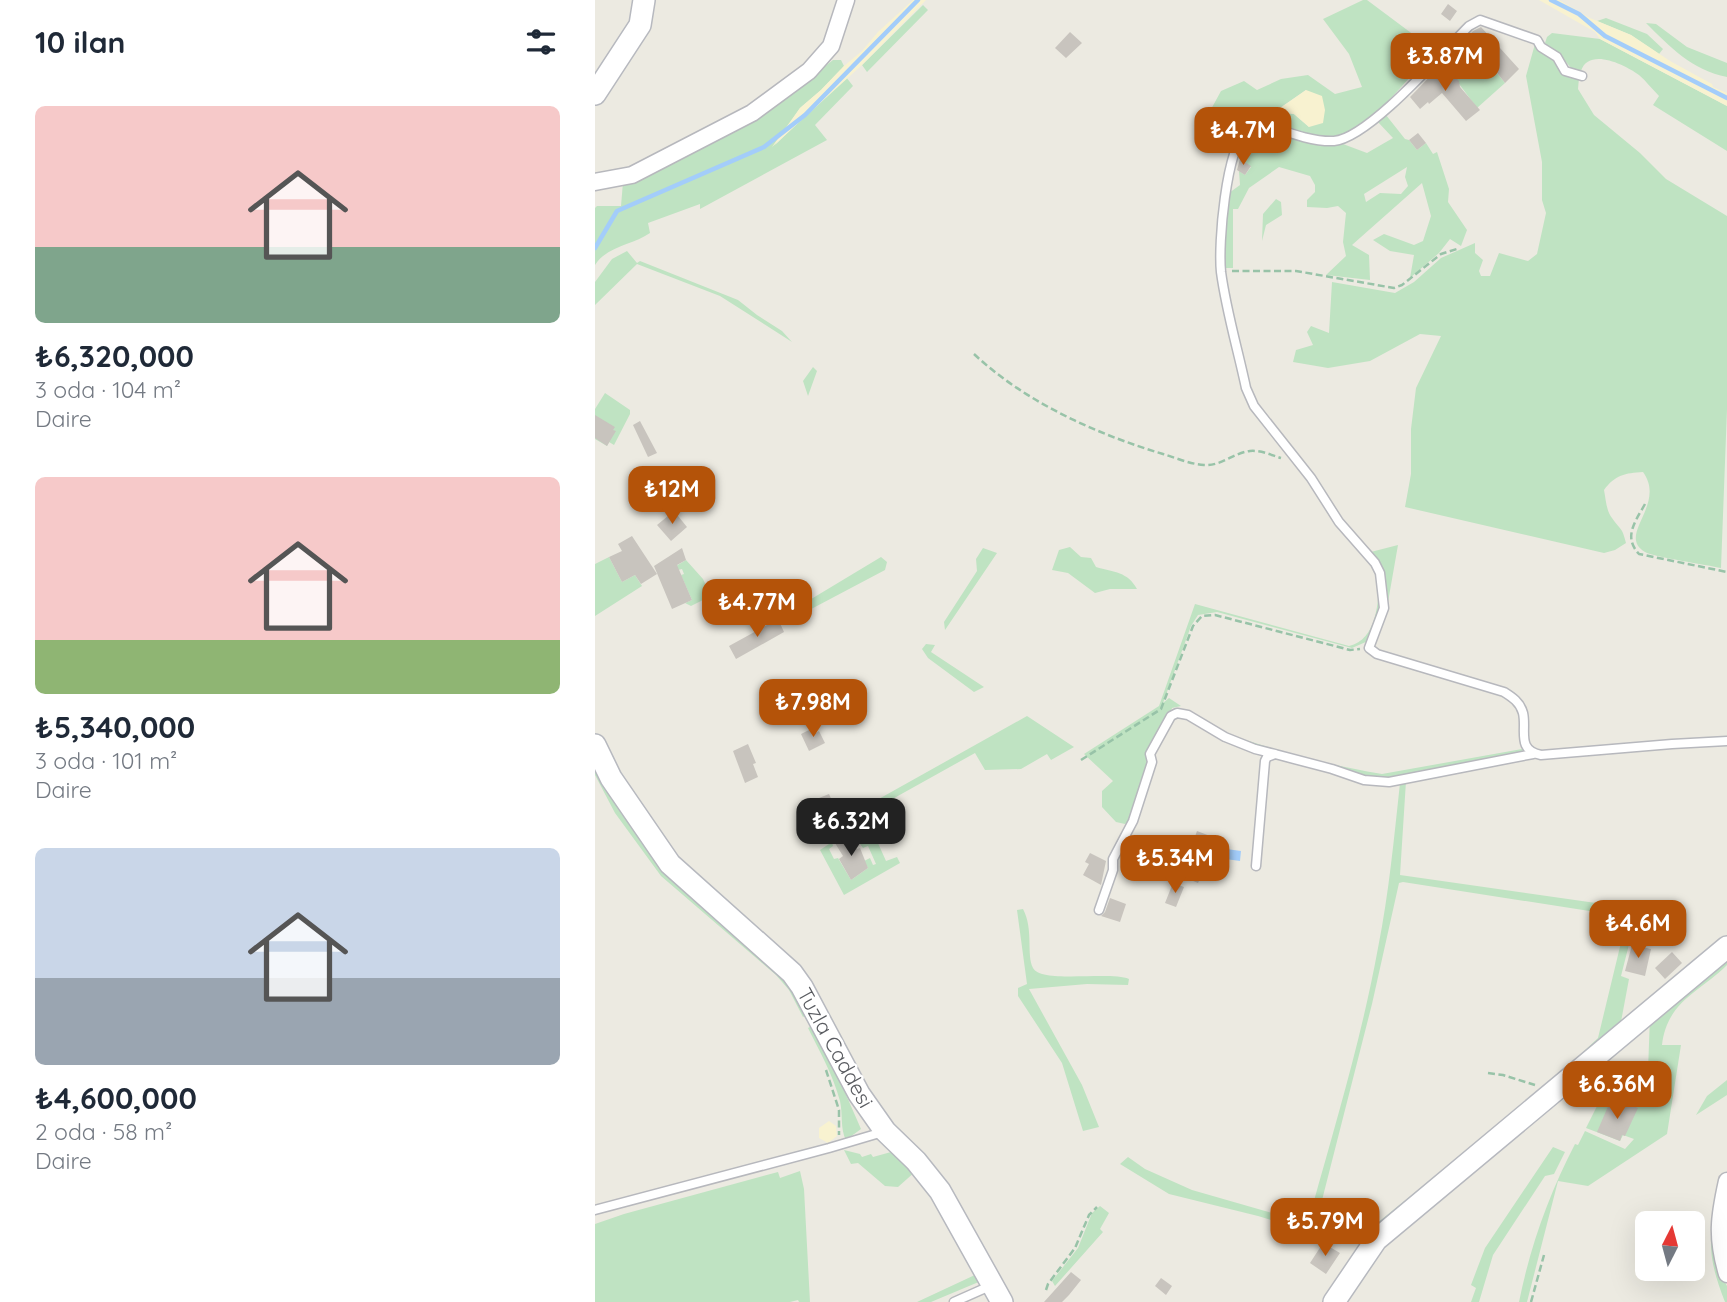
<!DOCTYPE html>
<html lang="tr">
<head>
<meta charset="utf-8">
<style>
  body { margin:0; font-family:Quicksand,sans-serif; background:#f6f6f7; color:#1f2937; height:100vh; display:flex; flex-direction:column; font-size:26px; white-space:nowrap }
  * { box-sizing:border-box; margin:0 }
  p { font-size:23px; color:#747a83 }
  .icon { flex:none; width:38px; height:38px; fill:none; stroke:currentColor; stroke-width:2; stroke-linecap:round; stroke-linejoin:round }
  .map { position:relative; flex:1; overflow:hidden }
  .sheet { display:flex; flex-direction:column; background:#fff; width:595px }
  .sheet>* { flex:none }
  .needle { width:46px; rotate:6deg }
  .fabs { position:absolute; left:1040px; top:1211px; display:grid; gap:14px }
  .fabs a { display:grid; place-items:center; width:70px; height:70px; border-radius:10px; background:#fff; box-shadow:0 7px 28px #0002; font-size:35px }
  .price { position:absolute; translate:-50% -60px; padding:0 16px; border-radius:14px; background:#b45309; color:#fff; font-size:23px; line-height:46px; filter:drop-shadow(0 2px 4px #0008) }
  .price::after { content:''; position:absolute; left:50%; top:42px; width:21px; height:16px; margin-left:-10px; background:inherit; clip-path:polygon(0 0,100% 0,50% 100%) }
  .price.selected { background:#222; color:#fff }
  ul { padding:0; list-style:none }
  li { display:grid; align-content:center; gap:14px; height:371px; padding:0 35px }
  li span { display:grid; place-items:center; height:217px; border-radius:10px; color:#555 }
  li>.icon { margin-inline-start:auto }
  span .icon { width:126px; height:126px; fill:#fffc; stroke-width:1 }
  li b { font-size:30px }
  h2 { display:flex; justify-content:space-between; align-items:center; height:84px; padding:0 35px; font-size:30px }
  main { display:flex; flex:1; min-height:0 }
  .map>svg:first-child { display:block }
</style>
</head>
<body>
<main>
<section class="sheet">
<h2>10 ilan<svg class="icon" aria-label="filters" viewBox="0 0 24 24"><path d="M4 7h16M4 17h16"/><circle cx="9" cy="7" r="2"/><circle cx="15" cy="17" r="2"/></svg></h2>
<ul>
<li><span style="background:linear-gradient(#f6c9c9 65%,#7fa58c 0)"><svg class="icon" aria-label="home" viewBox="0 0 24 24"><path d="M3 11l9-7 9 7M6 9v11h12V9"/></svg></span><div><b>₺6,320,000</b><p>3 oda · 104 m²</p><p>Daire</p></div></li>
<li><span style="background:linear-gradient(#f6c9c9 75%,#8fb573 0)"><svg class="icon" aria-label="home" viewBox="0 0 24 24"><path d="M3 11l9-7 9 7M6 9v11h12V9"/></svg></span><div><b>₺5,340,000</b><p>3 oda · 101 m²</p><p>Daire</p></div></li>
<li><span style="background:linear-gradient(#c9d6e8 60%,#9aa5b1 0)"><svg class="icon" aria-label="home" viewBox="0 0 24 24"><path d="M3 11l9-7 9 7M6 9v11h12V9"/></svg></span><div><b>₺4,600,000</b><p>2 oda · 58 m²</p><p>Daire</p></div></li>
</ul>
</section>
<div class="map">
<svg width="1132" height="1302" viewBox="0 0 1132 1302">
  <rect width="100%" height="100%" fill="#eceae1"/>
  <path fill="#bfe3c2" fill-rule="evenodd" d="M768,0H772L839,50C819,71 772,132 745,137C723,141 697,130 676,124L690,113L699,114L714,127L711,90L673,116L665,117L653,124L629,107L626,112L630,121L621,134L608,124L626,91L649,81L662,90L686,79L713,75L740,94L767,87L754,54L728,19Z
    M328,5L333,10L272,72L267,65Z
    M1011,18L1052,34L1068,49L1064,54L1036,35L1002,21Z
    M1051,23L1061,24L1092,47L1132,63V77C1097,70 1075,47 1051,23Z
    M957,33L1005,39L1132,106V151L1058,105L1064,96C1057,89 1051,81 1044,75C1030,65 994,47 986,71L978,70L970,61L953,49L950,43L952,37Z
    M862,42L876,58L882,54L886,60L889,57L910,83L882,108C870,92 860,77 846,63Z
    M940,44L984,78L983,89L999,115L1045,153L1071,179L1132,216V409L1126,568C1113,565 1058,557 1050,552C1021,535 1072,505 1048,472C1030,473 1020,475 1009,490C1011,500 1011,510 1017,518C1025,530 1027,526 1031,543L1020,550L1009,553L810,507L816,474V429L821,388L846,336L825,334L775,361L733,368L698,362L701,350L718,345L712,332L716,326L734,333L737,282L800,293L819,282L846,258L880,243V253L888,260L884,271L886,276H895L904,253L933,261L942,254L951,213L947,200V162L931,76Z
    M238,60H246L249,66L226,90L205,108L180,145L251,77L258,86L220,125L232,140L105,209V204L53,223L55,233C38,245 12,246 0,265V208L2,206H26L28,182C70,164 111,148 151,125C182,107 209,82 238,60Z
    M791,115L810,139L814,140L822,150L831,143L838,154L842,152L854,189L853,202L872,230L866,246L855,239L844,253L815,278L819,255L795,251L778,240L789,234L819,245L828,241L836,216L827,183L757,245L774,255L775,280L731,275L751,256L748,242L751,213L743,206L732,208L712,207V200L720,192V185L715,176L684,167L654,188L643,209H638V268H628L634,193L645,185L644,171L650,175L656,167L642,156L651,134L671,129L727,143L748,144L772,153L798,138L782,121ZM812,167L810,177L813,186L806,194L785,193L771,202L769,194Z
    M681,199L686,202L687,215L671,225L667,241L668,214Z
    M32,251L42,263L45,261L143,300L162,315L187,331L197,342L125,296L42,264L0,305V282L17,259Z
    M218,367L222,371L213,396L208,381Z
    M10,393L35,410V414L19,445L14,442L12,446L0,439V409Z
    M803,545L793,602L772,553Z
    M475,547L486,557L496,558L501,567C519,572 533,572 542,589H515L500,593L473,573L457,570L464,550Z
    M388,548L402,553L350,630L349,622L382,571L381,559Z
    M14,557L27,582L40,575L47,586L0,616V564Z
    M286,557L292,562L290,570L186,625L183,619Z
    M91,560L108,579L116,596L96,606L90,603L97,600L86,575L89,574L87,569L83,570L81,566Z
    M784,577L785,610L773,641L757,648L622,612L603,615L596,626L568,703L574,698L586,706L577,708L556,762L537,820L530,824L521,822L507,807V791L518,781L489,754L564,706L600,604L754,646C782,640 784,601 784,577Z
    M331,644L340,645L336,652L389,687L379,692L333,658L327,649Z
    M432,716L479,747L456,760L452,754L426,769L390,770L380,753L249,826L248,819Z
    M623,731C676,749 732,765 787,774L927,749L928,753L794,778C743,778 671,750 623,731Z
    M0,763L19,802L36,823L186,970L214,1014L208,1017L194,990L181,975L66,876L20,813L0,775Z
    M811,781L805,875L1043,909L1026,976L1034,979L1025,1027L956,1082L1003,1038L1030,926L1029,918L1020,915L808,882L804,883L777,1004L725,1208L728,1214L749,1222L781,1224L939,1096L780,1235L773,1228C756,1235 733,1224 718,1217L717,1208C741,1122 767,1036 783,948C794,893 799,838 805,783Z
    M274,823L291,861L302,857L305,863L249,895L225,850L237,842L238,846L234,849L239,859L243,858L256,880L273,868L269,861L275,858L278,865L281,864L273,846L268,848L258,834L254,835L253,833Z
    M428,909C439,930 431,954 438,968C447,984 514,971 534,979L533,985L492,984L434,989L487,1085L504,1127L488,1131L467,1063L423,996V988L432,984L422,910Z
    M1132,953V965C1105,992 1072,1001 1067,1045H1086L1072,1134L993,1186L963,1181L932,1302H924C935,1247 954,1194 980,1144L983,1145L990,1131L1030,1149L1039,1139L1028,1135L1025,1141L991,1128L1022,1066L1053,1071L1055,1016Z
    M220,1024L266,1129L251,1140C245,1129 248,1114 245,1101C238,1075 225,1052 213,1028Z
    M1132,1080V1095L1101,1115L1112,1096Z
    M958,1147L970,1152L959,1174L950,1176L898,1255L884,1302H876L881,1288L876,1285L890,1248Z
    M249,1150L265,1154L267,1157L276,1154L278,1157L296,1152L321,1171L303,1187L290,1186L263,1163L256,1164Z
    M533,1157L550,1169L597,1190L753,1235L749,1242L663,1216L574,1194L525,1164Z
    M205,1171L209,1189L215,1302H204L203,1300L195,1302H0V1224L29,1214L183,1172L185,1178Z
    M1122,1199L1127,1277L1132,1286V1302H1130C1114,1261 1112,1242 1122,1199Z
    M505,1206L514,1213L505,1229L508,1232L460,1286L457,1281L483,1248L497,1213Z
    M382,1274L386,1281L336,1302H322Z"/>
  <path fill="#f8f2d0" d="M318,0H331L267,65L177,147L205,108L226,90L249,66L267,51L283,32Z
    M944,0H964L995,18L1036,35L1075,61L1117,84L1118,87L1132,93V106L1005,39L1000,32Z
    M711,90L727,96L730,110L728,123L714,127L699,114L690,113L676,124H653L665,117L674,116Z
    M234,1121L241,1126L242,1136L233,1143L224,1138V1128Z"/>
  <path fill="#a3cdfa" d="M624,848L646,851L645,861L623,858Z"/>
  <g fill="none" stroke-linecap="round" stroke-linejoin="round">
    <path stroke="#a3cdfa" stroke-width="4.5" d="M956,0L984,14L1010,36L1132,98
      M0,248L22,211L169,147L210,115L323,0"/>
  </g>
  <path fill="#c8c4be" d="M853,4L862,11L855,21L846,14Z
    M886,27L924,69L910,83L885,51L876,59L865,45L878,31Z
    M475,32L487,43L471,58L460,48Z
    M847,64L864,81L865,87L885,110L871,121L847,93L834,104L833,102L825,109L815,97Z
    M823,133L831,143L822,150L814,140Z
    M645,159L656,166L650,175L642,170Z
    M0,415L20,427L18,430L21,431L12,446L0,438Z
    M45,421L62,453L53,457L38,425Z
    M79,511L92,527L76,541L62,525Z
    M37,536L62,574L46,584L40,575L27,582L14,557L27,551L23,544Z
    M87,548L91,560L82,565L97,600L77,609L59,566Z
    M183,619L189,632L141,659L134,646Z
    M218,728L221,733L224,731L230,743L214,751L206,734Z
    M153,744L161,763L158,764L163,777L150,783L138,751Z
    M234,794L238,803L233,805L236,812L218,819L216,814L208,817L204,806Z
    M602,831L623,839L603,883L586,876Z
    M251,836L262,849L265,848L273,868L256,880L244,859L248,856L240,843Z
    M495,853L511,861L506,885L488,875L494,864L490,862Z
    M578,883L589,887L581,907L570,903Z
    M515,898L531,904L525,922L506,916L510,912Z
    M1037,945L1056,949L1050,976L1030,971Z
    M1077,952L1087,963L1070,979L1060,968Z
    M1026,1101L1043,1108L1030,1136L1027,1135L1025,1141L1002,1132L1014,1104L1023,1108Z
    M728,1243L745,1253L731,1274L715,1263Z
    M476,1272L486,1280L474,1295L467,1302H449Z
    M566,1278L577,1286L571,1295L560,1286Z"/>
  <g fill="none" stroke-linecap="round" stroke-linejoin="round">
    <defs>
      <path id="lane" d="M987,76L970,71L962,57L946,47L942,40L885,20L874,26C847,53 774,138 739,141C717,142 692,132 671,125C664,125 656,125 651,131C631,150 623,243 626,272C631,310 643,350 651,388L659,406L716,478L744,522L780,563L785,573L789,608L774,648L782,654L909,692C917,697 925,702 928,713C932,730 921,750 946,755L1077,744L1132,741
        M661,866L670,761L672,757L680,754L737,769L769,780L794,782L938,754
        M504,910L518,870V859L538,821L557,762L555,754L576,716L582,713L593,715L630,737L660,749L680,754
        M0,1210L234,1148L288,1132
        M359,1302L395,1286"/>
      <path id="street" d="M0,182L37,175L157,113L214,71L236,46L251,0
        M1132,1181C1124,1217 1121,1237 1132,1274"/>
      <path id="secondary" d="M0,94L45,25L49,0
        M0,745L16,778L75,864L197,973L207,987L264,1094L290,1131L321,1161L345,1191L407,1302
        M739,1302L781,1240L1132,947"/>
    </defs>
    <use href="#lane" stroke="#b7b8bd" stroke-width="11"/>
    <use href="#street" stroke="#b7b8bd" stroke-width="19"/>
    <use href="#secondary" stroke="#b7b9bf" stroke-width="24"/>
    <path stroke="#98c3a8" stroke-width="2.5" stroke-dasharray="7 3.5" stroke-linecap="butt" d="M637,271H701L799,288L807,285L846,254L862,249
      M379,354C430,402 501,434 568,454C581,458 595,464 609,465C627,466 638,453 655,451C666,450 676,455 686,458
      M1050,504C1040,522 1028,537 1044,554L1132,572
      M486,760L566,709L598,626L607,616L620,615L755,650L765,649
      M231,1070L244,1110V1135
      M893,1073L908,1075L940,1085
      M711,1212L712,1216L726,1224L763,1235
      M451,1290L453,1284L480,1248L494,1215L502,1207
      M936,1302L949,1255"/>
    <use href="#lane" stroke="#fff" stroke-width="8"/>
    <use href="#street" stroke="#fff" stroke-width="16"/>
    <use href="#secondary" stroke="#fff" stroke-width="21"/>
  </g>
  <g text-anchor="middle" stroke-width="5" stroke-linejoin="round" paint-order="stroke">
    <g font-size="21" fill="#5a5c61" stroke="#fff">
      <text transform="translate(240 1048) rotate(61)" y="7">Tuzla Caddesi</text>
    </g>
  </g>
</svg>
<div class="fabs">
<a><svg class="needle" viewBox="-14 -14 28 28"><path d="M0-13l5 13h-10z" fill="#e53935"/><path d="M0 13l5-13h-10z" fill="#747a83"/></svg></a>
</div>
<b class="price" style="left:850px;top:93px">₺3.87M</b>
<b class="price" style="left:648px;top:167px">₺4.7M</b>
<b class="price" style="left:77px;top:526px">₺12M</b>
<b class="price" style="left:162px;top:639px">₺4.77M</b>
<b class="price" style="left:218px;top:739px">₺7.98M</b>
<b class="price selected" style="left:256px;top:858px">₺6.32M</b>
<b class="price" style="left:580px;top:895px">₺5.34M</b>
<b class="price" style="left:1043px;top:960px">₺4.6M</b>
<b class="price" style="left:1022px;top:1121px">₺6.36M</b>
<b class="price" style="left:730px;top:1258px">₺5.79M</b>
</div>
</main>
</body>
</html>
